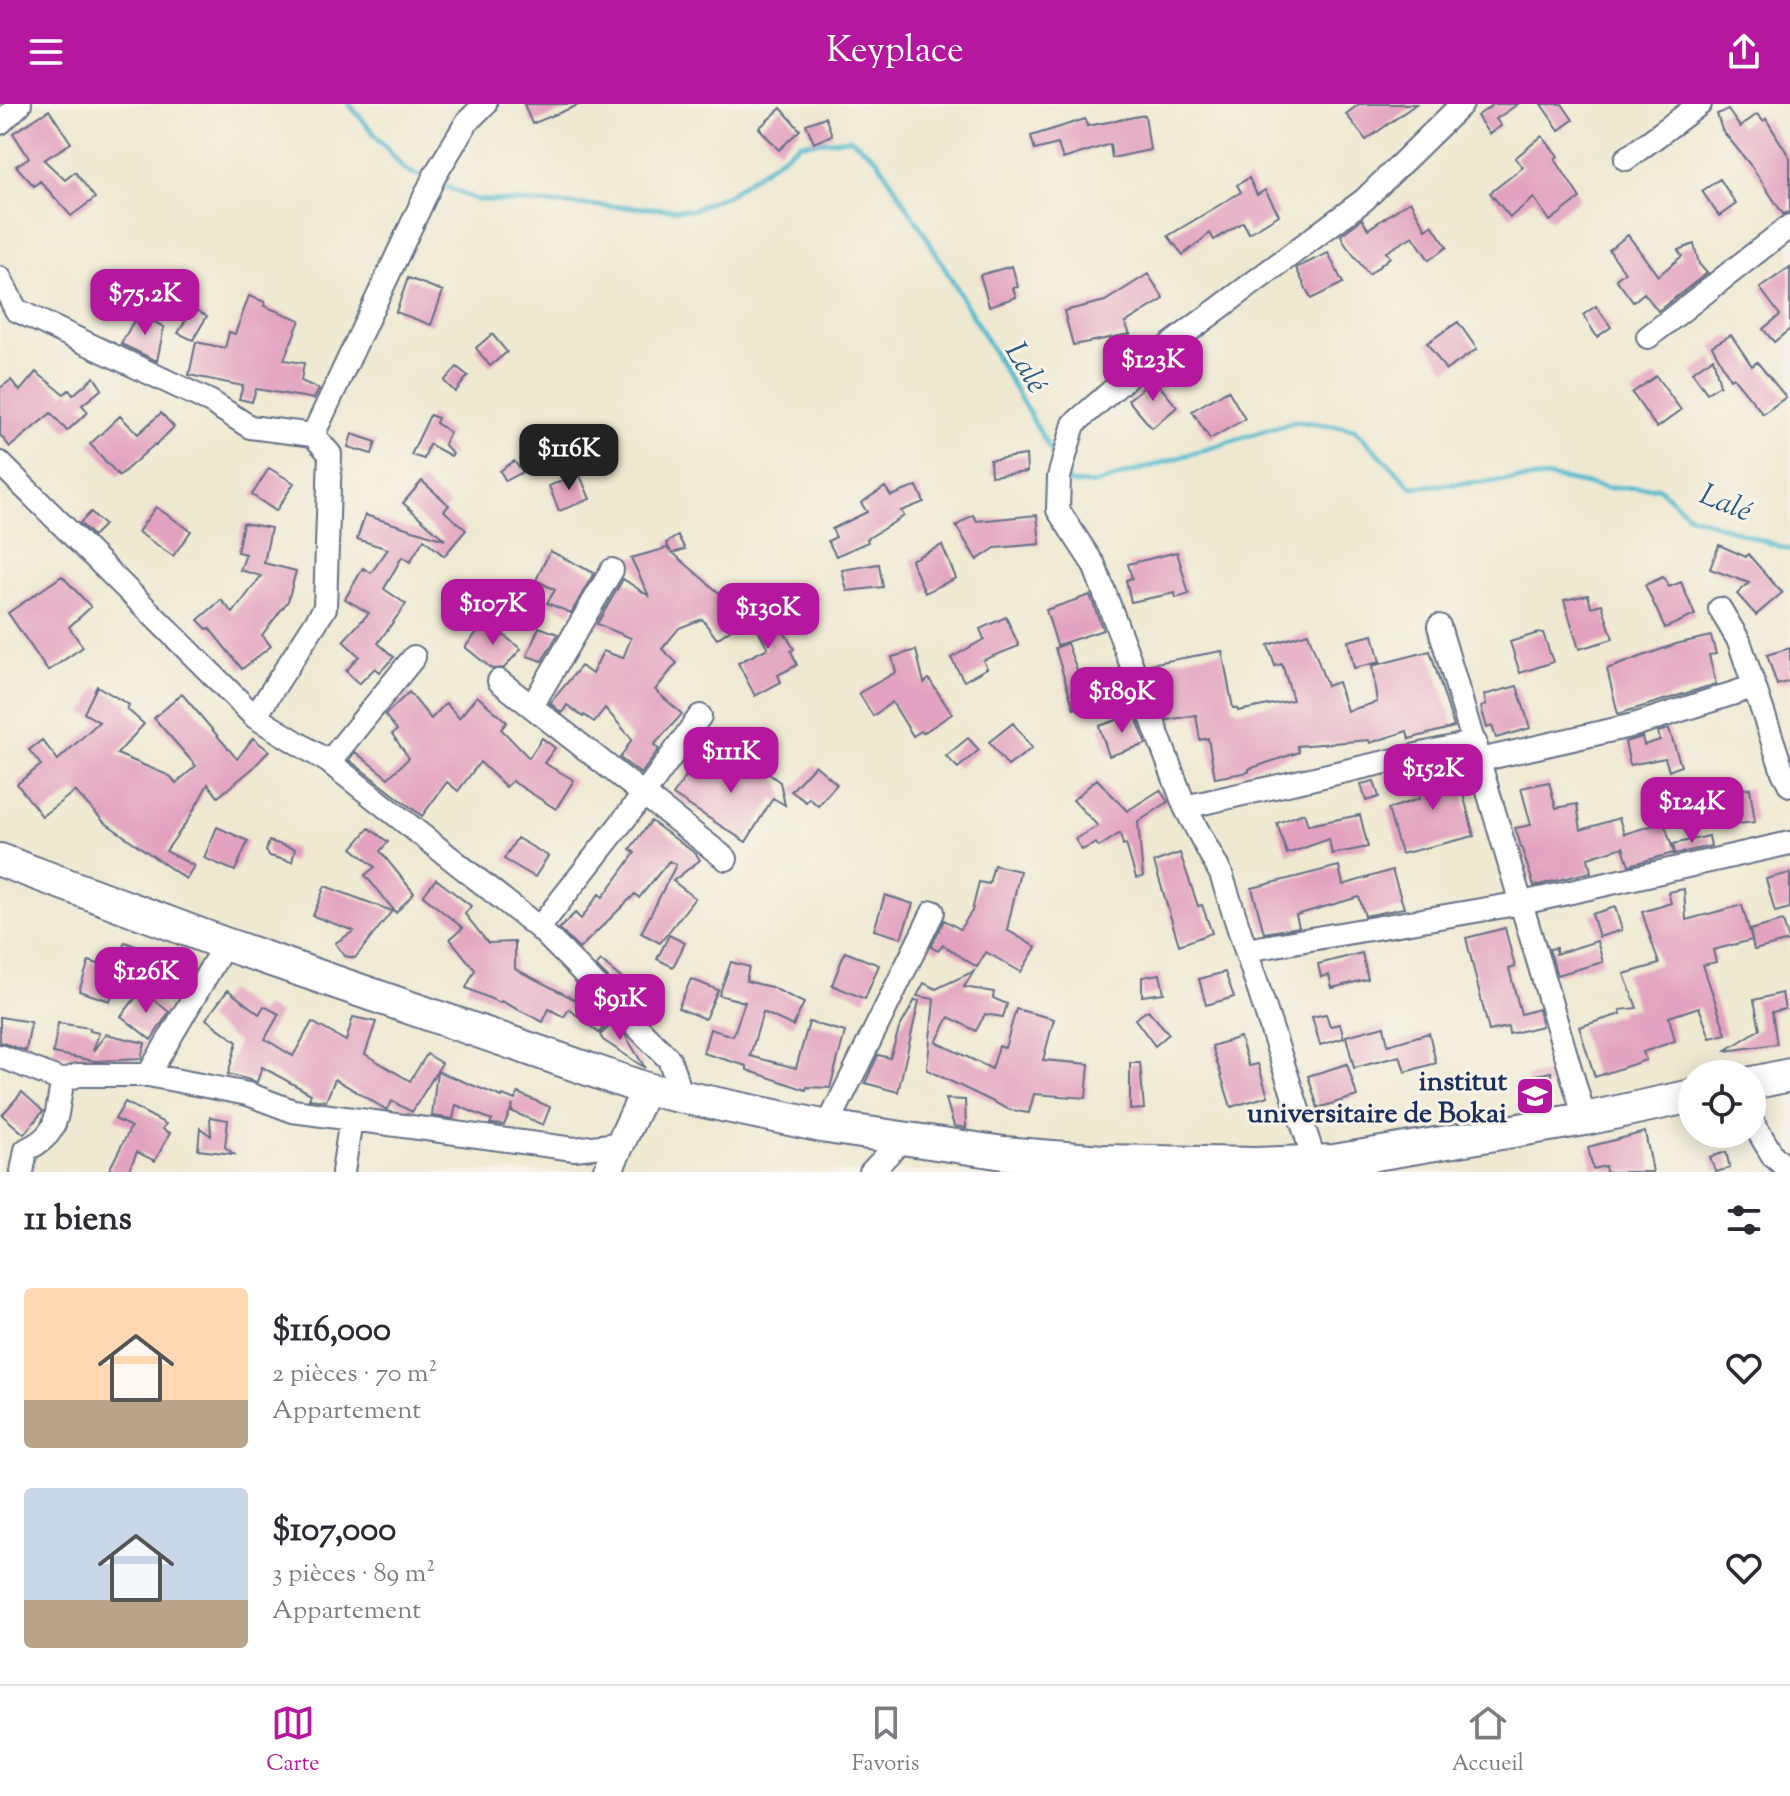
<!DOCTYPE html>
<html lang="fr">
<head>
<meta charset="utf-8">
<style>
  body { margin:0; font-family:"Sorts Mill Goudy",serif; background:#f2f2f3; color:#2b2b33; height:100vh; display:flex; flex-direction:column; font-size:30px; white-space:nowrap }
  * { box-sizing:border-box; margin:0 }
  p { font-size:26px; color:#7c7c81 }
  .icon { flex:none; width:44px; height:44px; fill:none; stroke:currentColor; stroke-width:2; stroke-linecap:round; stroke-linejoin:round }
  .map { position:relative; height:1068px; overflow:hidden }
  .sheet { display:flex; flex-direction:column; background:#fff; flex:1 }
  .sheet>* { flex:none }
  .buttons { position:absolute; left:1678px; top:956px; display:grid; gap:16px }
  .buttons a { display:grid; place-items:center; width:88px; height:88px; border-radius:50%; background:#fff; box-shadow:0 4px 20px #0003; font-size:40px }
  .price { position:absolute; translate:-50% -68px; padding:0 18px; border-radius:16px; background:#b5179e; color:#fff; font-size:26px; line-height:52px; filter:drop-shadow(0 2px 4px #0008) }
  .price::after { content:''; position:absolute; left:50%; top:48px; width:24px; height:18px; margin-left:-12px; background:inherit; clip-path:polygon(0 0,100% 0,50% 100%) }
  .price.on { background:#222; color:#fff }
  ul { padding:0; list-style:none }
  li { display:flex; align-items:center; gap:24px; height:200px; padding:0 24px }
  li span { display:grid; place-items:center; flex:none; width:224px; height:160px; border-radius:8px; color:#555 }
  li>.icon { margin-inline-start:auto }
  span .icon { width:96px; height:96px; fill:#fffc; stroke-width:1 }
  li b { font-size:34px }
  h2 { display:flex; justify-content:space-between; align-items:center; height:96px; padding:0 24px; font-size:34px }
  header { display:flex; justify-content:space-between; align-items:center; height:104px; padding:0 24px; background:#b5179e; color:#fff; font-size:36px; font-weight:600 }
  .dock { display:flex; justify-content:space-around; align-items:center; height:112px; border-top:2px solid #e1e1e2; background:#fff; font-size:22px; color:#7c7c81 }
  .dock a { display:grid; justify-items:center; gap:4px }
  .dock .on { color:#b5179e }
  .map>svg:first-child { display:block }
</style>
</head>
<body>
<header><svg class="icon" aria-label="menu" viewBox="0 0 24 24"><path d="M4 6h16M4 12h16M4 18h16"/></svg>Keyplace<svg class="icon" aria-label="share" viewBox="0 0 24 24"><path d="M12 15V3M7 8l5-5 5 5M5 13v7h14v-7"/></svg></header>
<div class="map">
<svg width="1790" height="1068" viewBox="0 0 1790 1068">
  <rect width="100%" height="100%" fill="#f7f3e8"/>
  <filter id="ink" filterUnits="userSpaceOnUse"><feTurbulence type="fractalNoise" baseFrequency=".0125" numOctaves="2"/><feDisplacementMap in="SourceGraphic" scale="16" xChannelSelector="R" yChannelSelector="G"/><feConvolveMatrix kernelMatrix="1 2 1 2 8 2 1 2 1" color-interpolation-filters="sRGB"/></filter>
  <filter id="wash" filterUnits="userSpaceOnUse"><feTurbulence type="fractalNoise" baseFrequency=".006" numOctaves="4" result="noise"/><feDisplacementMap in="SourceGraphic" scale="32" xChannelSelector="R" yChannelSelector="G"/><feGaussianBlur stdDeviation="1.8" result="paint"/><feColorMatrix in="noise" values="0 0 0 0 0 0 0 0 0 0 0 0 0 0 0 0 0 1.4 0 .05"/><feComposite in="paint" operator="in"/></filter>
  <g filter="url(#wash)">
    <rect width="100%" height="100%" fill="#efe9d1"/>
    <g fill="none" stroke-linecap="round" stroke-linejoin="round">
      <path stroke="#52bacf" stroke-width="5" d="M349,0L405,66L428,75
        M437,79L477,96L692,106L731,89L801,39L851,35L877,55L929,137L1055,354
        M1067,373L1070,379L1094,380L1296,317L1354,325L1412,383L1551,373L1608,384L1658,383L1689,411L1790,446"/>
    </g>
    <g id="blocks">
      <path fill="#e3a2bf" d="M524,0H581L532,20Z
        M1359,0H1416L1366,36L1346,10Z
        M1494,0H1518L1496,15L1501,22L1489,30L1477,12Z
        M1541,0H1562L1573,16L1559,26Z
        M781,4L800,26L779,46L759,24Z
        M49,6L71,39L44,56L65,76L75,68L95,94L71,112L40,77L34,82L16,62L29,54L13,29Z
        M1728,6L1740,23L1757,10L1763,17L1766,15L1790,54V108L1783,110L1752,63L1722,26L1717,10Z
        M1145,11L1150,46L1112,54L1110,40L1063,55L1058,40L1035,46L1031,32L1085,15L1087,22Z
        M825,13L832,31L814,39L806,20Z
        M1542,32L1558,52L1555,55L1580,94L1550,117L1534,94L1510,113L1490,89L1523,63L1515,54Z
        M1249,74L1257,91L1265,86L1279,111L1249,129L1243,118L1214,136L1210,129L1183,151L1168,132L1241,88L1237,81Z
        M1720,75L1736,100L1719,112L1702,87Z
        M1410,97L1426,125L1432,121L1447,143L1429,156L1413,132L1386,148L1390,153L1369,171L1345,140L1341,131L1362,115L1368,125Z
        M1628,131L1658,172L1682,152L1678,146L1694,140L1699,160L1707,169L1658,207L1644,189L1633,198L1616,175L1625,168L1609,146Z
        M1328,149L1343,179L1311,195L1296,164Z
        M1012,162L1018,183L1013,184L1016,193L989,202L980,171Z
        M1790,163V225L1774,238L1763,225L1780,211L1760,184Z
        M1148,170L1164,195L1125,219L1130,230L1073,241L1064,207L1105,197Z
        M408,174L443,187L431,221L396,208Z
        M249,192L265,198L264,202L300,216L284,256L304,259L301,277L319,285L314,295L256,285L252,298L239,295L243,282L189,271L196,238L225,244L229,228L235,230Z
        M1596,202L1611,223L1597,233L1583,211Z
        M193,204L207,212L193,236L178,229Z
        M138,209L164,223L157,257L121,240Z
        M1458,218L1477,245L1446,266L1427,239Z
        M492,230L507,248L490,262L476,244Z
        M1731,231L1752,262L1757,258L1786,293L1763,310L1733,273L1730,275L1712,242Z
        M1713,254L1720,281L1707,289L1692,268Z
        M457,263L468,272L455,288L444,277Z
        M36,268L64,290L69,286L73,291L94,273L102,285L82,301L88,308L67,327L51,309L10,343L0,331V284L11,276L20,287Z
        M1656,272L1681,306L1657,324L1632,289Z
        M1154,275L1177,303L1152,324L1128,296Z
        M1228,286L1245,315L1210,335L1192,307Z
        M161,309L174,323L156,341L155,340L119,372L90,340L120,312L138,330Z
        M430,311L438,314L436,319L450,328L444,340L453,350L451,352L429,340L424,355L411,351Z
        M352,330L376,338L372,350L348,343Z
        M1026,351L1027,368L991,372L990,356Z
        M514,357L523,368L506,377L500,367Z
        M269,364L294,379L276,407L252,391Z
        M579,369L590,395L559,407L549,382Z
        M422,377L449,401L444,407L466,426L444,452L424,435L410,458L402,453L384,485L406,500L378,539L394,553L380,568L375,564L359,580L346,567L359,552L343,537L369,509L345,495L363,464L371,469L388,445L357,435L365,411L445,436L403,399Z
        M917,382L924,398L901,407L904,412L867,435L868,438L836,452L828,437L836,433L832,425L867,408L861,399L885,383L891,392Z
        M156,403L191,427L173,452L138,428Z
        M91,408L104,421L93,432L80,419Z
        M973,411L977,417L1037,411L1040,440L995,444L977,456L956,422Z
        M243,419L271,424L264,459L296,467L288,497L262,531L271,542L242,565L209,524L207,525L198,516L221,496L233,509L261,472L240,466L246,450L237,448Z
        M678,432L685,445L673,449L734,502L736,500L746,514L717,535L702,515L679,524L662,545L677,559L655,586L682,610L654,641L659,645L641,670L620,654L632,635L605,604L594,618L584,611L583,613L567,601L562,609L550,599L581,562L592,570L603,547L623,554L631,534L597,520L623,475L649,492L631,454L667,444L671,448L666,439Z
        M942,441L956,474L925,489L911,456Z
        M1719,441L1746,453L1748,450L1782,489L1756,511L1737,490L1749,479L1710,465Z
        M550,447L594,469L571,509L547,499L555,486L536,476Z
        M1177,448L1189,490L1176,494L1175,489L1131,498L1126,476L1132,474L1128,460Z
        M879,460L883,483L847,487L842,466Z
        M62,472L91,503L69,523L83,543L48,567L8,509Z
        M1663,473L1669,483L1681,478L1695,511L1665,524L1645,481Z
        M1090,491L1103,526L1057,541L1046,506Z
        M1588,491L1591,503L1602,500L1613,535L1579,545L1564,496Z
        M764,494L794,545L791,547L797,561L778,571L781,578L755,592L738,559L768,544L746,504Z
        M1006,513L1019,542L983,556L987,564L964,577L951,554L984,535L980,525Z
        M486,517L521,545L504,564L492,565L465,543Z
        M539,523L558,530L542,557L527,552Z
        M1308,529L1327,582L1338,578L1347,607L1377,598L1372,562L1430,547L1454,623L1409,635L1407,627L1370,639L1369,636L1297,642L1299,648L1249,665V668L1215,674L1208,634L1200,636L1196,611L1167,616L1150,569V560L1222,547L1233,604H1237L1238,607L1293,596L1282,560L1275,562L1268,541Z
        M1538,529H1543L1553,558L1520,569L1510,538Z
        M1373,531L1380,558L1354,564L1348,537Z
        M1711,532L1716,550L1709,551L1716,580L1618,610L1607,565L1676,540Z
        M1067,539L1080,574L1094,570L1103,595L1074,605L1055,544Z
        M1790,544V577L1777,581L1767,551Z
        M916,546L924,579L929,575L952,610L923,629L921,627L913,632L892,598L873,612L859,589L896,568L892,553Z
        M97,582L129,601L127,605L144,620L117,650L170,672L176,679L196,662L154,614L182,590L237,655L253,634L269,647L252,665L218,693L208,680L190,713L166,747L194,762L186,775L104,718L75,687L42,712L17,680L41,661L29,646L42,636L58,656L99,618L84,609Z
        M1517,582L1530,624L1496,634L1492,622L1487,624L1481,603L1486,601L1484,591Z
        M409,588L431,615L446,599L459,614L477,592L507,618L501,625L529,654L542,634L555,644L544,659L574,676L556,705L512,677L506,683L480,658L458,687L447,678L422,712L349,656L355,648L388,674L409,654L392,630L397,626L385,611Z
        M1135,610L1146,640L1109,652L1099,622Z
        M1013,619L1032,644L1008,662L989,638Z
        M1669,625L1681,662L1669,667L1665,654L1630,661L1625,638L1642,633L1644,641L1660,636L1658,628Z
        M968,634L979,646L958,664L946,652Z
        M753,658L780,678L785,701L773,694L746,738L673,691L691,665L694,667L699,661Z
        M1465,660V673L1459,674L1474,732L1401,750L1388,705L1419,695L1416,668Z
        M815,661L837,680L818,702L809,694L806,698L791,687Z
        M1097,675L1127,707L1160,686L1168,698L1138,718L1143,773L1136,774L1126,740L1123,741L1120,729L1099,743L1096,739L1082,746L1075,735L1098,722L1073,696Z
        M1374,677L1379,693L1366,697L1361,680Z
        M1549,678L1556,704L1577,700L1581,726L1619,714L1624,730L1664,718L1674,749L1629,761L1623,743L1588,754L1591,768L1534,782L1515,724L1531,721L1521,684Z
        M1750,684L1755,718L1720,722L1716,689Z
        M1304,709L1308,721L1360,711L1368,743L1332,750L1329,735L1287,750L1277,719Z
        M651,717L696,750L700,756L673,777L695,794L660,839L641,829L676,761L669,757L639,794L635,790L579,845L559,825L575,809L581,815L599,790L603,793L635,749L630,745Z
        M217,723L248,737L235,767L204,754Z
        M369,724L388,738L380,747L414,789L396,809L365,771L375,763L352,744Z
        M1709,732L1711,742L1675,750L1673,740Z
        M517,734L548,752L535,773L504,755Z
        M269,737L295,745L292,758L270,752L266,747Z
        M1180,749L1198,802L1202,801L1212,829L1179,841L1154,758Z
        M994,761L1020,767L1007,826L1036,843L1021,868L986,848L977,863L943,841L938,847L931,843L944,816L960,825L972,807L979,778L989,780Z
        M1339,762L1343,781L1392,766L1404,804L1365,812L1359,793L1296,811L1299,823L1264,829L1252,784Z
        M1790,769V804L1775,808L1766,775Z
        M436,775L471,802L465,810L488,839L515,838V865L582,899L606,921L599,929L569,905L564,913L549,905L543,918L501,897L500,899L466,884L475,866L450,835L463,824L423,792Z
        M325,782L392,807L355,854L345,852L335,839L354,827L313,812Z
        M1684,785L1686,816L1742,801L1752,836L1713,846L1716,858L1703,861L1726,930L1710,934L1699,903L1669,913L1675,937L1643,948L1646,956L1595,973L1579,923L1621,910L1620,906L1637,904L1624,870L1659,860L1642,808L1671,799L1668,788Z
        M885,791L913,800L901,834L874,826Z
        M1615,803L1622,826L1599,833L1592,810Z
        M1783,817L1789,837L1754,846L1750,826Z
        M1505,824L1515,863L1509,865L1521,910L1538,905L1542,922L1509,930L1508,923L1489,927L1466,834Z
        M669,831L685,839L673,863L657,855Z
        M1597,837L1603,858L1557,871L1549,845L1556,844V850Z
        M125,838L141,844L131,869L116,862Z
        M845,848L879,861L865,895L832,881Z
        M1362,849L1368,875L1332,884L1329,871L1321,873L1318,860Z
        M89,857L120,867L110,897L79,887Z
        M601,857L642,892L647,887L653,893L649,898L654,901L645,911L596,862Z
        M731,858L749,863L746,877L771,883L804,899L793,922L763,908L750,952L796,964L809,918L845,928L830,984L807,983L806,986L747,966V962L703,949L710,925L733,932L745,898L719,891Z
        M974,867L964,883L994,888L993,894L1007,900L1003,913L985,910L976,927L949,913L936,938L992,965L999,942L1005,944L1016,905L1054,915L1043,956L1089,960L1086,994L1034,990L1029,1009L1010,1006L927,966L934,895L917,892L924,879L936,885Z
        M1225,868L1234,893L1206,901L1199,875Z
        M1160,870L1164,889L1142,892V873Z
        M691,875L718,886L705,915L678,904Z
        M142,886L169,908L151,936L121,912Z
        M228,886L259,910L264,902L279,910L265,935L293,952L312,918L346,937L353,913L376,918L365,950L410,977L427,950L442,959L412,1008L392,997L387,1006L335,975L326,997L309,995L311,990L262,963L257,978L228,970L237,938L206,915Z
        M1782,889L1785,905L1772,908L1777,940L1725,947L1760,925L1754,896Z
        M915,896L919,897L898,988L865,979L878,951L890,954L899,925Z
        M1148,906L1169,930L1155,942L1135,915Z
        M1326,910L1330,922L1340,920L1344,934L1320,941L1312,913Z
        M0,913L31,918L26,947L0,938Z
        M58,919L90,924V927L99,929L93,947L106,930L145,939L141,955L95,957L53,949Z
        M613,919L624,929L645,964L603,936L600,931Z
        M1384,922L1388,941L1429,929L1436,959L1405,968L1400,952L1354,964L1346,932Z
        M1240,933L1249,962L1258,960L1268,992L1231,1003L1212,942Z
        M1130,959H1140L1144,1005L1130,1006Z
        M1347,960L1357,992L1318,1004L1308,972Z
        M437,967L502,993L503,991L515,996L518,989L550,1003L543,1021L511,1007L513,1001L504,1021L490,1020L492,1016L456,1001L453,1015L432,1012Z
        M1551,968L1554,982L1529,986L1527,973Z
        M22,988L43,1007L24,1030L2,1011Z
        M946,995L965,996L966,1024L954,1022Z
        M125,998L166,1020L162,1025L170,1029L155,1057L137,1048L128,1068H108L131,1023L115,1015Z
        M210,1013L228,1016L225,1043L234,1050L198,1046L200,1024L211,1032Z
        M1645,1028L1653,1068H1606L1605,1062L1593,1065L1588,1043Z
        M1726,1048L1730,1064L1716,1068L1710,1053Z"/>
    </g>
  </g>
  <g filter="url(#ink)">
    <use href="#blocks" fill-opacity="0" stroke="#657086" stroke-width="2"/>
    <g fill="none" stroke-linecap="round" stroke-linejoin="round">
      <defs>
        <path id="minor" d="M0,19L20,0
          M1626,55L1700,0
          M0,174L16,206L211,298L250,323L313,331L330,350L325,504L255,613
          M1648,233L1790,122
          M313,331L435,71L467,18L485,0
          M0,359L255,613L329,658L539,824L669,955L683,994
          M1720,505L1739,537L1783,668L1790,681
          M1439,522L1585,1015
          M499,577L726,755
          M532,602L612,466
          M1480,656L1634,621L1753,583
          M329,658L414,553
          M1185,703L1475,638
          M539,824L644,690L700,612
          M1246,846L1522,799L1790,739
          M0,952L63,977
          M148,971L225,840
          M1752,1017L1773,1052L1790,1067
          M827,1023L933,808
          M1323,1067L1315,1058L1221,770L1185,703L1094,461L1058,406L1059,373L1074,320L1131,270L1364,96L1462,0
          M22,1068L26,1046C63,1028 54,1011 63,977L78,971H148L248,990L293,1007L574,1045L619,1040
          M343,1068L351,1015
          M871,1068L905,1033"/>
        <path id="major" d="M607,1068L646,985"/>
        <path id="highway" d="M0,756L225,840L646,985L827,1023L1004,1049L1103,1057L1255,1060L1334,1057L1585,1015L1692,992
          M1752,979L1790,971"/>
      </defs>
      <use href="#minor" stroke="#657086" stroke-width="26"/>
      <use href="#major" stroke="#657086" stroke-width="32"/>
      <use href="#highway" stroke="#657086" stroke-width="36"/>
      <use href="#minor" stroke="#fff" stroke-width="22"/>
      <use href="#major" stroke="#fff" stroke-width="28"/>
      <use href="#highway" stroke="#fff" stroke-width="32"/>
    </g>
  </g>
  <defs>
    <symbol id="university-square" viewBox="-11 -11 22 22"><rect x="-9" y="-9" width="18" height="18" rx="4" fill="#b5179e" stroke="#f7f3e8"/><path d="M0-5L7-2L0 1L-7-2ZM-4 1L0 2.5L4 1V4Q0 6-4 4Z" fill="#fff"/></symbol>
  </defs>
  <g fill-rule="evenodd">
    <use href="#university-square" x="1513" y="970" width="44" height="44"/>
  </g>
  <g text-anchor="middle" stroke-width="6" stroke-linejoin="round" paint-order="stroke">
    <g font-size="28" font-weight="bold" fill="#1b2f5e" stroke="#f7f3e8" text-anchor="end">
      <text x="1507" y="986">institut<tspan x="1507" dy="32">universitaire de Bokai</tspan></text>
    </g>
    <g font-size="30" font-style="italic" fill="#2c5980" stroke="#f7f3e8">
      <text transform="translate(1027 263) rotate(59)" y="10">Lalé</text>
      <text transform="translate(1726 398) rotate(22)" y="10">Lalé</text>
    </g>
  </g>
</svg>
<div class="buttons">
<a><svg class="icon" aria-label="locate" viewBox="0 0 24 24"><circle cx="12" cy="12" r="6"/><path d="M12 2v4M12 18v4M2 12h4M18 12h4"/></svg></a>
</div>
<b class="price" style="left:145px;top:233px">$75.2K</b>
<b class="price" style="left:1153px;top:299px">$123K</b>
<b class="price on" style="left:569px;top:388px">$116K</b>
<b class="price" style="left:493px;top:543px">$107K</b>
<b class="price" style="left:768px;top:547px">$130K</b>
<b class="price" style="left:1122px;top:631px">$189K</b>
<b class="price" style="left:731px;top:691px">$111K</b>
<b class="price" style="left:1433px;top:708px">$152K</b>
<b class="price" style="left:1692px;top:741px">$124K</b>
<b class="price" style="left:146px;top:911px">$126K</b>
<b class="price" style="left:620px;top:938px">$91K</b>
</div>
<section class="sheet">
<h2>11 biens<svg class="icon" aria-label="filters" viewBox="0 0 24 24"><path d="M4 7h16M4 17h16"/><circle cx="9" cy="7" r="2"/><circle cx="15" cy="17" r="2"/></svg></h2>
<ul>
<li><span style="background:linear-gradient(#ffd9b3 70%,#b9a48a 0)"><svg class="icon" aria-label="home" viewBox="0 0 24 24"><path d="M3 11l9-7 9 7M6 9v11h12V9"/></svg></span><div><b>$116,000</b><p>2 pièces · 70 m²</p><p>Appartement</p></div><svg class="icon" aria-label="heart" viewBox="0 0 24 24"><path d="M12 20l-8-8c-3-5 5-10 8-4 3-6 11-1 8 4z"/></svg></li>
<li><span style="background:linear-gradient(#c9d6e8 70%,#b9a48a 0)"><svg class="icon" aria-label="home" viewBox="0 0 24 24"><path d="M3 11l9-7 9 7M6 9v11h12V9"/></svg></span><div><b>$107,000</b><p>3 pièces · 89 m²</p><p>Appartement</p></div><svg class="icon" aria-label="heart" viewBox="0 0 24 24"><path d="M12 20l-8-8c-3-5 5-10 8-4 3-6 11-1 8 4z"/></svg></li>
</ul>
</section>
<nav class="dock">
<a class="on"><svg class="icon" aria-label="map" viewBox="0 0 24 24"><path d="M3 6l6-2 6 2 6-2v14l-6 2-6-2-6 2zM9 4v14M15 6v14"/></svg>Carte</a>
<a><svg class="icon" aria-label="saved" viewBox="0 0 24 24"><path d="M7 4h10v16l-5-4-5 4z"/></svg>Favoris</a>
<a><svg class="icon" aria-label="home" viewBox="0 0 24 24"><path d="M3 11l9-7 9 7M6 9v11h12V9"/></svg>Accueil</a>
</nav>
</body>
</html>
